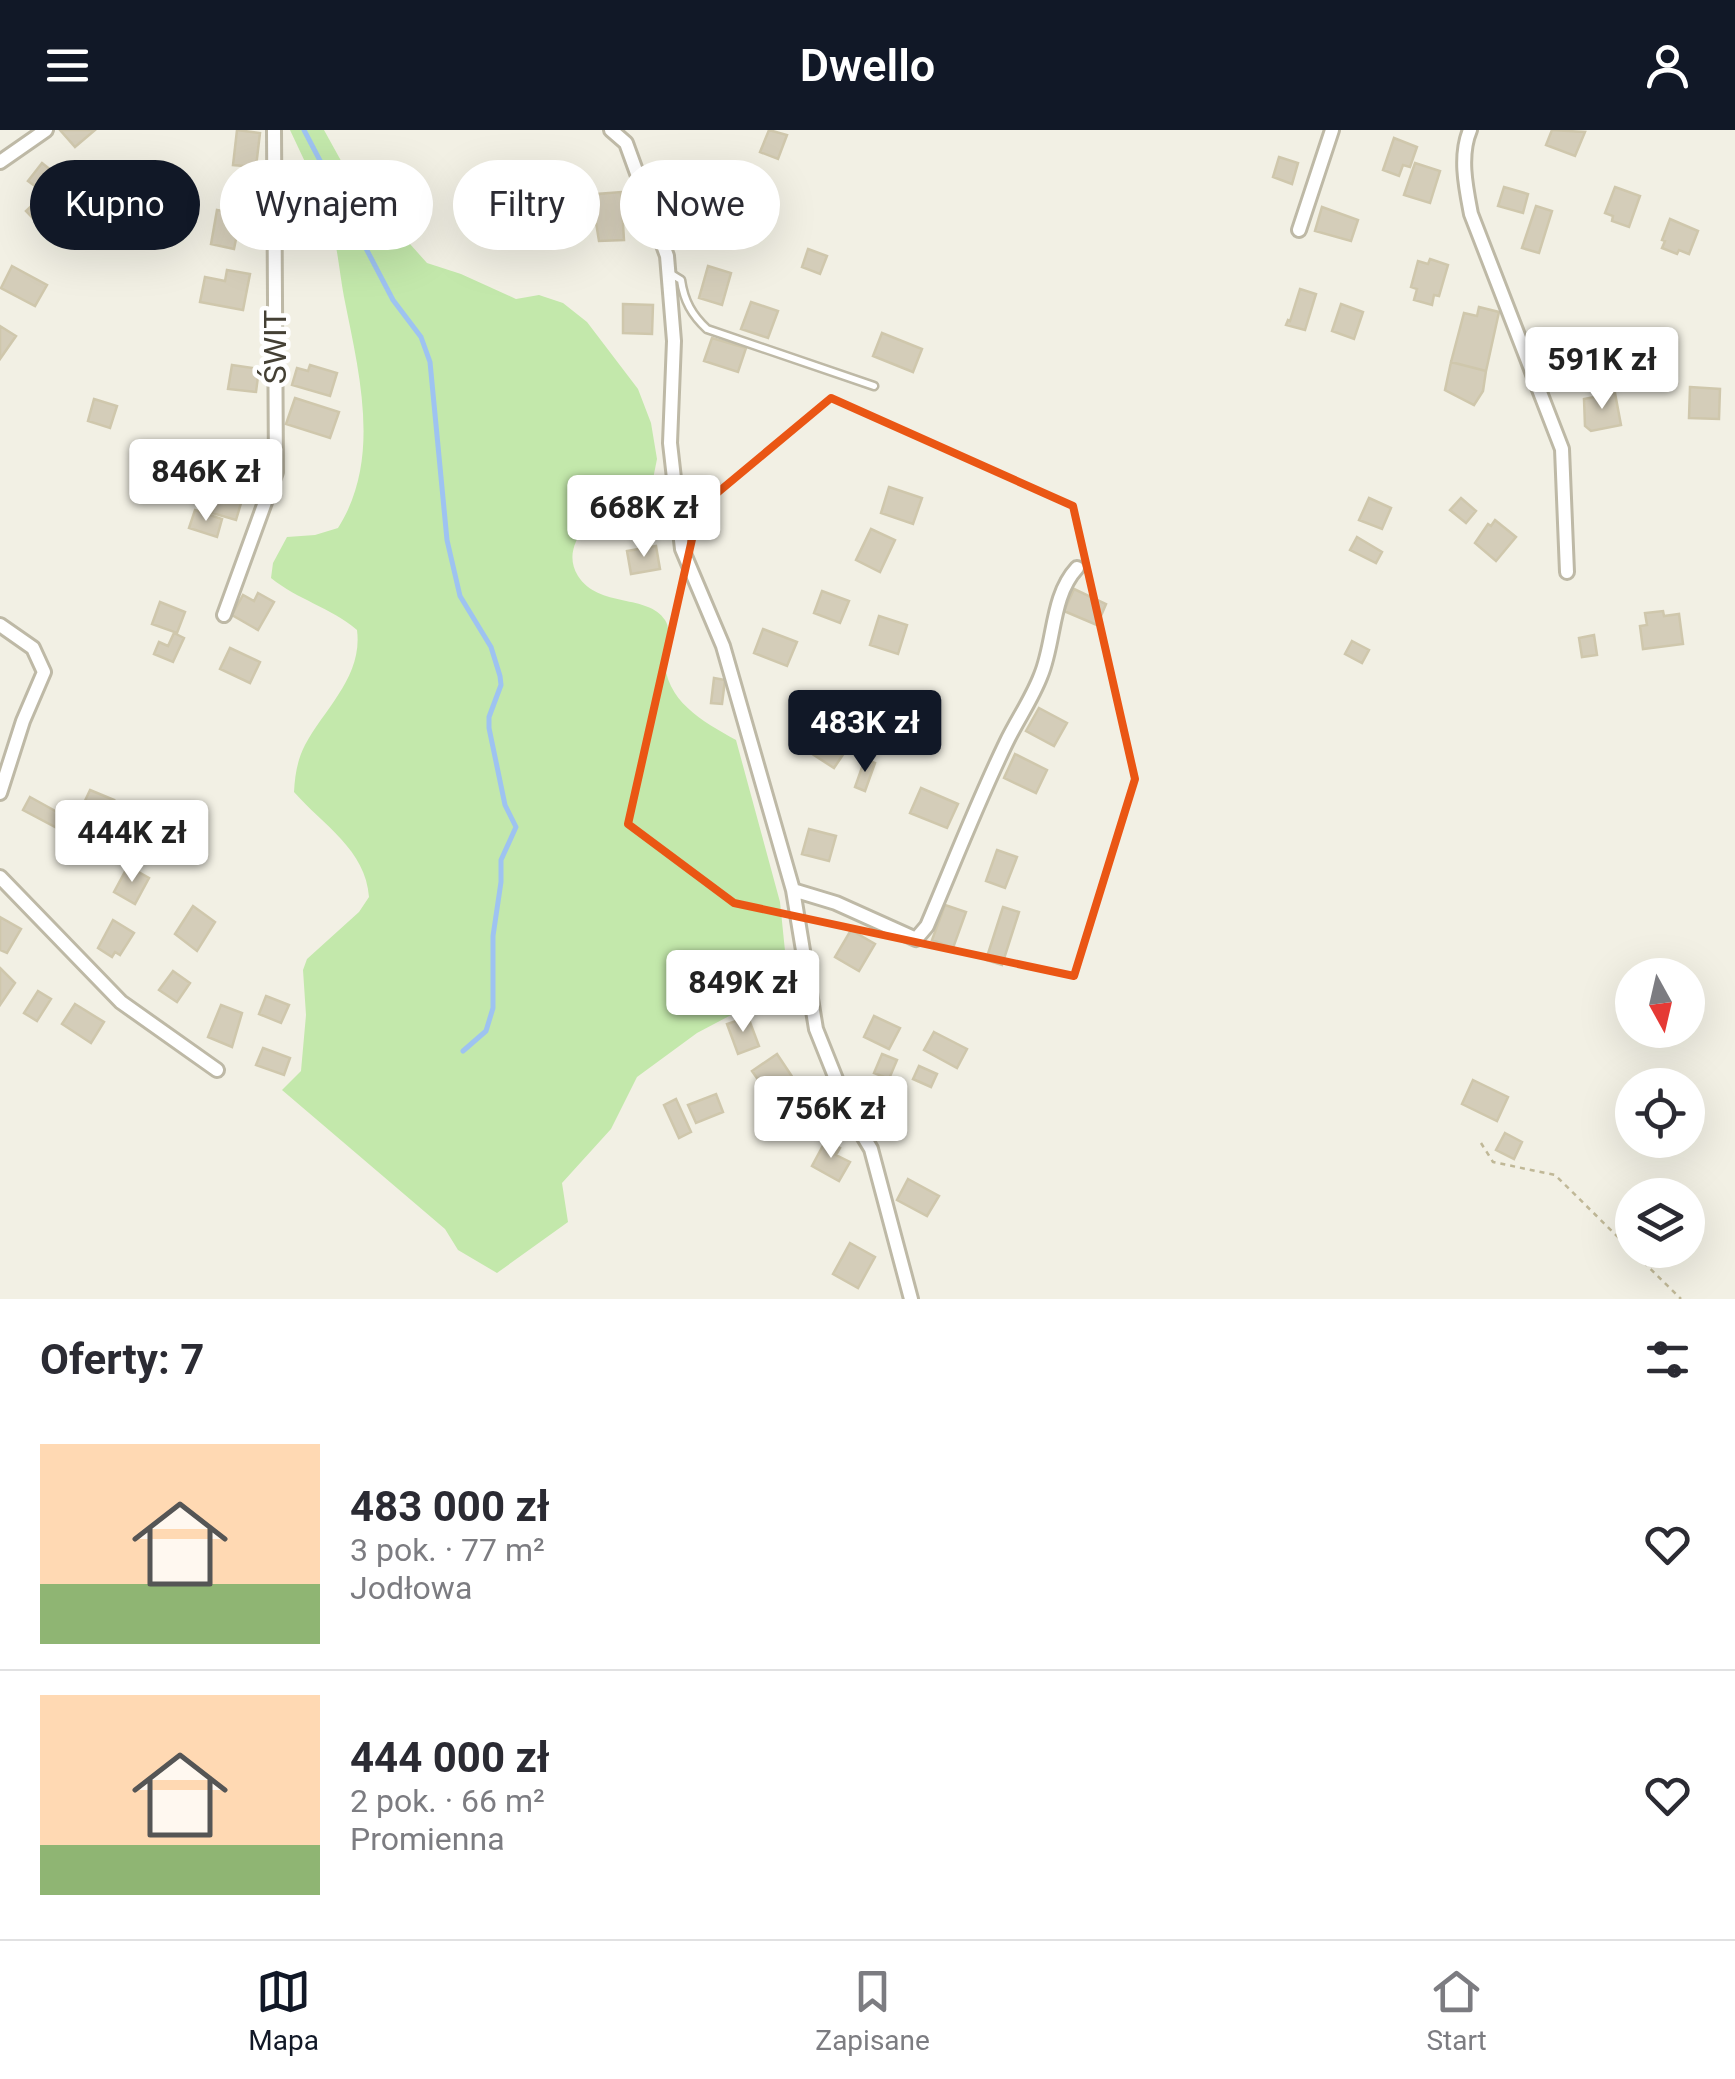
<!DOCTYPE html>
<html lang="pl">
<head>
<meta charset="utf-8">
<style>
  body { margin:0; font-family:Roboto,sans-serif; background:#f7f7f7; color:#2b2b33; height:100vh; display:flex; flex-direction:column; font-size:38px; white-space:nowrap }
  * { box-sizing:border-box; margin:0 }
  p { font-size:32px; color:#7c7c81 }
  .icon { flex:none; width:55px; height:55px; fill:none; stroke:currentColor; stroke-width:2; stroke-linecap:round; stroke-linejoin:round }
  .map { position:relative; height:1169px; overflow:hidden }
  .sheet { display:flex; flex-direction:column; background:#fff; flex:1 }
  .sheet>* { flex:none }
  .guide { position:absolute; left:30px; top:30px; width:1000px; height:90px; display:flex; gap:20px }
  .needle { width:65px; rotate:172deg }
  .fabs { position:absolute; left:1615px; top:828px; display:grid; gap:20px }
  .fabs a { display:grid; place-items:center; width:90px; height:90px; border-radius:50%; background:#fff; box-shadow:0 10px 40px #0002; font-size:50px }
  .price { position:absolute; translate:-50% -85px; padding:0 22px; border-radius:10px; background:#fff; color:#222; font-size:32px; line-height:65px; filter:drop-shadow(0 2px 5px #0008) }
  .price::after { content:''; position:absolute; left:50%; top:60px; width:30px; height:22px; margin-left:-15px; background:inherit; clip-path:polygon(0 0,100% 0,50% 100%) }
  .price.selected { background:#111827; color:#fff }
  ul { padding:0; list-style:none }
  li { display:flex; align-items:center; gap:30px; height:250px; padding:0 40px }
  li+li { border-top:2px solid #e1e1e2 }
  li span { display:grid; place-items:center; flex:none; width:280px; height:200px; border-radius:0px; color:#555 }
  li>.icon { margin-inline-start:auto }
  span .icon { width:120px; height:120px; fill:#fffc; stroke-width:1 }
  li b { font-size:42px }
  h2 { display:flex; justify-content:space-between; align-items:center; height:120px; padding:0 40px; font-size:42px }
  .tag { padding:0 35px; border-radius:45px; background:#fff; box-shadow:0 10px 40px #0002; font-size:35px; line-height:90px }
  .tag.selected { background:#111827; color:#fff }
  header { display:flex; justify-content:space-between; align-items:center; height:130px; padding:0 40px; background:#111827; color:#fff; font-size:45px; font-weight:600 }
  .tab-bar { display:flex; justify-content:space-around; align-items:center; height:140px; border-top:2px solid #e1e1e2; background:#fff; font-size:28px; color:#7c7c81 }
  .tab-bar a { display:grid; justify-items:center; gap:5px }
  .tab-bar .selected { color:#111827 }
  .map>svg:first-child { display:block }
</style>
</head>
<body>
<header><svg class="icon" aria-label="menu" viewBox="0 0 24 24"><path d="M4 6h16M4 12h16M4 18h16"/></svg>Dwello<svg class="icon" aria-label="person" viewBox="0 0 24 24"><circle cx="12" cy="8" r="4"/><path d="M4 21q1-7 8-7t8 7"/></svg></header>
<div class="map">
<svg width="1735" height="1169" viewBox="0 0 1735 1169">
  <rect width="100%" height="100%" fill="#f2f0e4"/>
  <path fill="#c3e8ab" d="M290,0H324L350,47L427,133L461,144L516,169L539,165L563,173L587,192L638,259L651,293L657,329L651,359L635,377L584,396C574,413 567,428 578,446C598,478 649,464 665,490C671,499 667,511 665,520C660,568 700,590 736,610L780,772L789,860L750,875L697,903L637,947L611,999L562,1053L568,1092L497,1143L458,1120L445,1099L282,960L301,941L306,885L303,840L307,829L359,782L369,767C366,720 323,695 294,662C295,645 297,631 305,615C325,578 363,546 357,500C330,477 298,470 271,448L273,433L287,407L315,405L338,398C382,329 359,243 344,167C339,140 337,110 328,84C317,56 303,28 290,0Z"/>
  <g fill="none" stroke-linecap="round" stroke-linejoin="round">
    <path stroke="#9ec3f1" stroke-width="5" d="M304,0L393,170L421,207L430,232L447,410L460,466L491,517L500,546L501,555L489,587V598L505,675L516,697L501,730V752L493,806V878L486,901L463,921"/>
  </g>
  <path fill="#d4cdb9" stroke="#cfc7ac" stroke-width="2.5" d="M60,0H95L75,17Z
    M237,0L260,3L256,37L233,35Z
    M769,0L787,5L778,29L760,22Z
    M1552,0L1585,2L1575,26L1546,15Z
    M1394,8L1417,17L1410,37L1403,35L1399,46L1383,40Z
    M1279,27L1298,33L1292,54L1273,47Z
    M113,32L134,46L115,74L94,60Z
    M42,33L52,41L39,59L28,51Z
    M1415,33L1440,41L1430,73L1404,65Z
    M489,51L491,85L468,88L465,52Z
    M575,56L579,87L558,90L554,59Z
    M1504,57L1528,64L1523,83L1498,76Z
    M1615,57L1640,66L1629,97L1612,91L1613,86L1605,83Z
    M726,59L746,69L740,83L719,74Z
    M46,62L64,80L58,86L64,93L50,106L26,81Z
    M621,62L624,110L599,111L593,74H597V64Z
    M311,72L313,105L291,107L288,74Z
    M528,73L530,101L507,102L506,74Z
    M759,73L775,80L765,104L749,98Z
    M1536,76L1552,81L1539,123L1522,118Z
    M1322,77L1358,90L1351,111L1315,101Z
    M217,80L241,84L234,119L211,114Z
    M1670,89L1698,101L1689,124L1679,120L1677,124L1662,118L1665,111L1662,110Z
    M808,119L827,126L820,144L802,137Z
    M1430,129L1448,135L1439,166L1434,165L1432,175L1414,170L1417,159L1411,157L1418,131L1428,134Z
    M12,136L47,155L35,176L1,158Z
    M708,136L731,143L722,175L699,168Z
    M227,140L250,144L243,180L200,172L205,147L225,151Z
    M1300,159L1316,164L1305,200L1286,195L1288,190L1290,191Z
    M751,172L778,181L768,208L741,199Z
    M623,174L653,175L652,204L623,203Z
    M1341,174L1363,182L1354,209L1332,201Z
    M1479,177L1499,182L1486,241L1451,232L1464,183L1477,186Z
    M0,196L16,206L0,229Z
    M882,203L922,219L913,242L873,226Z
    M712,208L746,218L738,242L704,231Z
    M1451,232L1486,241L1483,261L1474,275L1445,260Z
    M232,235L259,239L256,262L228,259Z
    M310,235L337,243L330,266L292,255L297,238L308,241Z
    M1690,257L1720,259L1719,289L1689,288Z
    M1615,263L1621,295L1591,301L1585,296L1584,269Z
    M295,268L339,282L330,308L286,294Z
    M94,269L117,276L110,298L88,291Z
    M221,356L244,363L236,390L212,383Z
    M889,357L922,368L913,394L881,383Z
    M1369,368L1391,378L1382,399L1359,390Z
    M1461,368L1476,381L1466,393L1450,380Z
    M195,380L222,389L217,407L189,398Z
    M1495,390L1516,407L1496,431L1475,413L1488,394L1491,396Z
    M871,399L895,410L880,442L856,430Z
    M1357,407L1382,422L1376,433L1350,420Z
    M656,416L660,439L631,444L627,421Z
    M1074,459L1106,474L1097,495L1064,481Z
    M822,461L849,471L840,493L814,483Z
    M258,463L274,472L258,500L232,485L243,465L254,471Z
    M160,472L185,482L177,503L152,494Z
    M1663,481L1664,486L1679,484L1683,514L1643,519L1640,496L1647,495L1645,483Z
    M879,486L907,495L898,524L870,515Z
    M763,499L797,512L787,536L754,523Z
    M174,503L184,508L173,532L154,524L159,512L168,516Z
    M1594,505L1597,525L1582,527L1579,508Z
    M1352,511L1369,520L1362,533L1345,524Z
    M230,518L260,532L250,553L220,539Z
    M714,548L725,550L722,574L711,573Z
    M1039,578L1067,593L1054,616L1026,601Z
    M821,604L846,620L834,638L809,622Z
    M1015,624L1047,640L1036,663L1004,648Z
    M865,629L875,633L865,661L855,657Z
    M921,658L958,674L947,698L910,683Z
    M90,660L114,670L100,699L77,688Z
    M30,667L66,687L59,699L23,680Z
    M809,699L836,706L829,731L802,724Z
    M997,720L1017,727L1005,758L986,751Z
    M128,736L149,748L135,774L114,762Z
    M945,775L966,782L953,818L932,810Z
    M193,776L215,792L197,821L175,804Z
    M1003,777L1019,782L1002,835L986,830Z
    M0,787L21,799L7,823L0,820Z
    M113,790L134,803L120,825L115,822L112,827L98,818Z
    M851,800L875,814L859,841L835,827Z
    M0,838L15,853L0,875Z
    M173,841L190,853L177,872L159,860Z
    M38,861L51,869L37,891L24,883Z
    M266,866L289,875L281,893L259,884Z
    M75,874L104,892L91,913L62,894Z
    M221,875L242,883L232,917L208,907Z
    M874,886L900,898L889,919L864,907Z
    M748,887L759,916L738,924L727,894Z
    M934,902L967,919L957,938L924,920Z
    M263,918L290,928L284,945L256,935Z
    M777,924L799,957L775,974L752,941Z
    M882,924L897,930L889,949L874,943Z
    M919,936L937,944L931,957L913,949Z
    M1473,950L1508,967L1497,991L1462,974Z
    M716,964L723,982L696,993L688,975Z
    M676,969L691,1002L679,1008L664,975Z
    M1505,1003L1522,1012L1514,1029L1496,1020Z
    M826,1010L840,1018L836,1025L850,1032L839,1051L812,1036Z
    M908,1049L939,1066L927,1086L897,1070Z
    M850,1113L875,1127L858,1158L833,1144Z"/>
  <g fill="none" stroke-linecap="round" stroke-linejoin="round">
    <defs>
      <path id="lane" d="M668,142L681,150C684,171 692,185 707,199L874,256"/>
      <path id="street" d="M611,0L626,13L667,126L674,211L670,313L682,419L723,516L793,760L816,899L850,984L871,1019L911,1169
        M1470,0C1459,26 1466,58 1471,84L1562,319L1567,442
        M0,32L46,0
        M1299,100L1332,0
        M224,485L276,342L274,0
        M0,495L33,518L44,542L23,591L0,663
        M0,747L121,872L217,940
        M793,760L836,773L916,809L927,796C953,735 977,673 1006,613C1017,590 1032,569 1041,545C1055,511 1051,466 1077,438"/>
    </defs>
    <use href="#lane" stroke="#beb9a6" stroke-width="11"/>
    <use href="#street" stroke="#beb9a6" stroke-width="18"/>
    <path stroke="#c0b897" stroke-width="2.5" stroke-dasharray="5 5" stroke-linecap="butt" d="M1481,1013L1493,1032L1555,1045L1681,1169"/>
    <use href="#lane" stroke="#fff" stroke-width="6"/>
    <use href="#street" stroke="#fff" stroke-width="12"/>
  </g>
  <path fill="none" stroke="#ea5614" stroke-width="8" stroke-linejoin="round" d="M831,268L1073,376L1135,649L1074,846L734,773L628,694L699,378Z"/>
  <g text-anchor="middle" stroke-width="9" stroke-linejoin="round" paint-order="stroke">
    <g font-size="32" fill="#444034" stroke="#fff">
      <text transform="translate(275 217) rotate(-90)" y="11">ŚWIT</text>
    </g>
  </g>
</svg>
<div class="fabs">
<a><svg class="needle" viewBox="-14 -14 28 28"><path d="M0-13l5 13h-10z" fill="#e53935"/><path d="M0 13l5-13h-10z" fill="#7c7c81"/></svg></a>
<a><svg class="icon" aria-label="locate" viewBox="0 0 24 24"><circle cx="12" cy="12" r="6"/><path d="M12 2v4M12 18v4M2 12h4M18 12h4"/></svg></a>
<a><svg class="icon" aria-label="layers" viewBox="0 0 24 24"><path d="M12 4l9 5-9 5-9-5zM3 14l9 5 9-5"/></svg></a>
</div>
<b class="price" style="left:1602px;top:282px">591K zł</b>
<b class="price" style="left:206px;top:394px">846K zł</b>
<b class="price" style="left:644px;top:430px">668K zł</b>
<b class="price selected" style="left:865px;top:645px">483K zł</b>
<b class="price" style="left:132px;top:755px">444K zł</b>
<b class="price" style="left:743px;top:905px">849K zł</b>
<b class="price" style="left:831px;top:1031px">756K zł</b>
<div class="guide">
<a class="tag selected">Kupno</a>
<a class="tag">Wynajem</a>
<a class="tag">Filtry</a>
<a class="tag">Nowe</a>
</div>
</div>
<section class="sheet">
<h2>Oferty: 7<svg class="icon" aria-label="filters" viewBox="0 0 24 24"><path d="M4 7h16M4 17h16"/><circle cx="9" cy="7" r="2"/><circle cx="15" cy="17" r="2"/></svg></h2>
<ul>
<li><span style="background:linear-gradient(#ffd9b3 70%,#8fb573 0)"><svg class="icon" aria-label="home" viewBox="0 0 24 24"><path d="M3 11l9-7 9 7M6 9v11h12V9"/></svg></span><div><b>483 000 zł</b><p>3 pok. · 77 m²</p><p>Jodłowa</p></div><svg class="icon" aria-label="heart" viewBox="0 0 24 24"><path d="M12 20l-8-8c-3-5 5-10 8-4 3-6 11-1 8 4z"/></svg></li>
<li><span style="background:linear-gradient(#ffd9b3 75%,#8fb573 0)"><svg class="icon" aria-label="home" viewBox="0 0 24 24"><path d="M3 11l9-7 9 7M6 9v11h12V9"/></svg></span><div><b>444 000 zł</b><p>2 pok. · 66 m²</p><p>Promienna</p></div><svg class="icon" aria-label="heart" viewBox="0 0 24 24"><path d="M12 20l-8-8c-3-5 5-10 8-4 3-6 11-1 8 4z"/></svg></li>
</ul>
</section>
<nav class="tab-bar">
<a class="selected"><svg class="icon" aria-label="map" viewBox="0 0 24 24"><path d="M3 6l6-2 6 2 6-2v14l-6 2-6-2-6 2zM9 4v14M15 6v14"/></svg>Mapa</a>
<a><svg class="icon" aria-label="saved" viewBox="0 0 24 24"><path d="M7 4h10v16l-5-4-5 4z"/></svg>Zapisane</a>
<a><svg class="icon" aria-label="home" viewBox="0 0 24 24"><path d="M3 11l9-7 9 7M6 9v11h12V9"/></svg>Start</a>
</nav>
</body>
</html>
